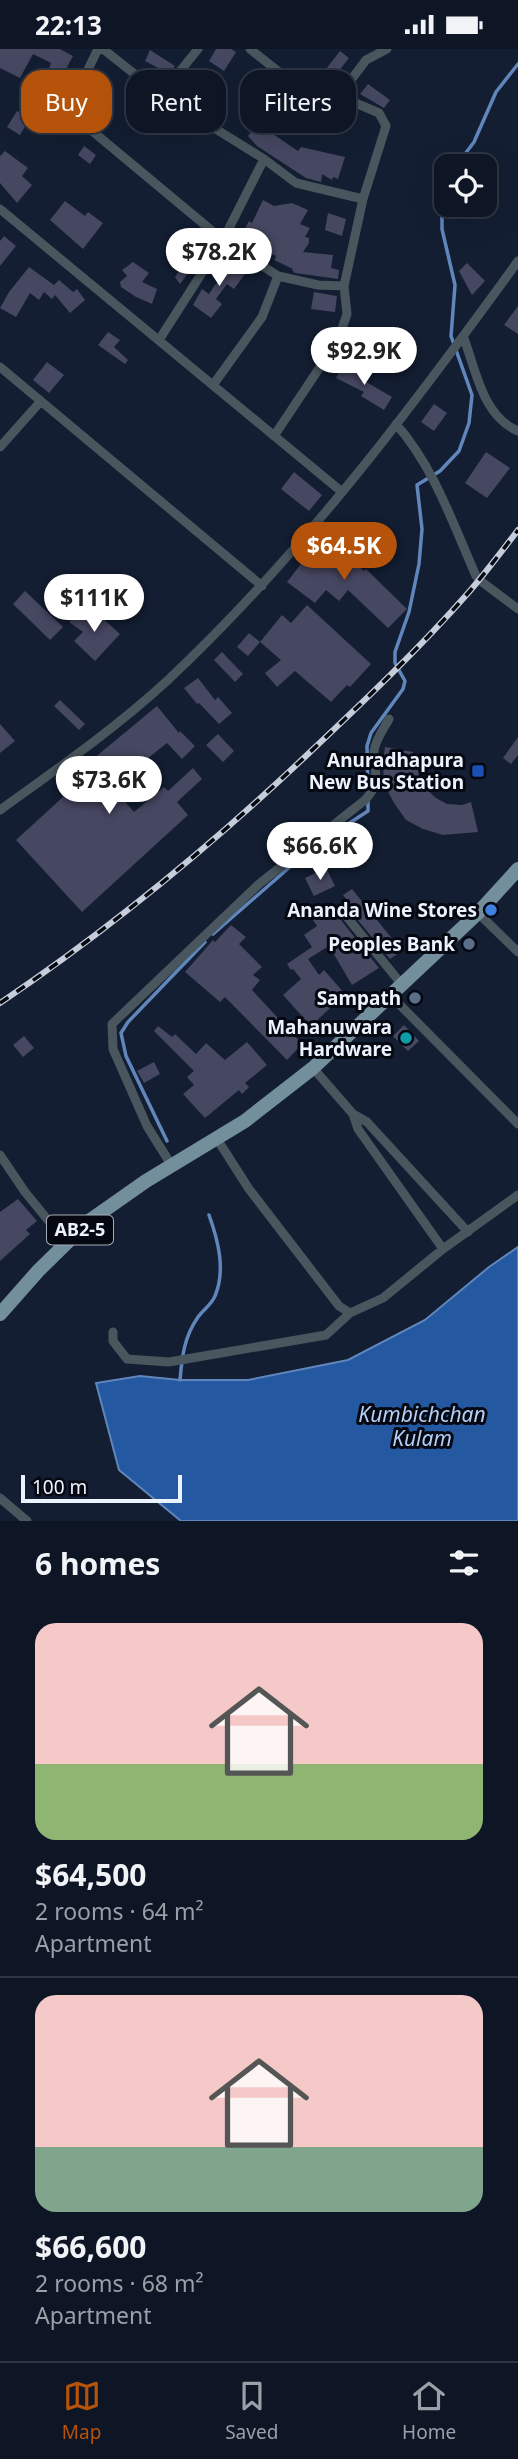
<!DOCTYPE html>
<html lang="en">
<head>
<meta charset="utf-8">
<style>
  body { margin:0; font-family:"Noto Sans",sans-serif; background:#1c2332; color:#f1f3f6; height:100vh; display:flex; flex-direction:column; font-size:26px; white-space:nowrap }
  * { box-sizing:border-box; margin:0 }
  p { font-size:23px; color:#9b9fa7 }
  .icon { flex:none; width:38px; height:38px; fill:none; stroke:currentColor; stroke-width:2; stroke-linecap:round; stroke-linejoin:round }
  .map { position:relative; height:1472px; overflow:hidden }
  .details { display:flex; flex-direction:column; background:#0e1626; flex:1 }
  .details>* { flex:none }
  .guide { position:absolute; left:21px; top:21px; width:476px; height:63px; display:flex; gap:14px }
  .buttons { position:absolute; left:434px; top:105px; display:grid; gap:14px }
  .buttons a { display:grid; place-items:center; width:63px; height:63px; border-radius:14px; background:#0e1626; box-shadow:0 7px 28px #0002,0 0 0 2px #2e3543; font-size:35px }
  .scale { position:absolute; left:21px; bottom:18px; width:161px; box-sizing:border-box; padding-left:7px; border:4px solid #ecf2fe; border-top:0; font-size:19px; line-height:24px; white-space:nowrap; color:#ecf2fe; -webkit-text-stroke:5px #050811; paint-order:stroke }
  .price { position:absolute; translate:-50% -60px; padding:0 16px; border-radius:24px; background:#fff; color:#222; font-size:23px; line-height:46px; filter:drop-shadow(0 2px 4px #0008) }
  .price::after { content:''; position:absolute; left:50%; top:42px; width:21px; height:16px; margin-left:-10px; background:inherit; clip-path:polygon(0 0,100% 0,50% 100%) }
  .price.current { background:#b45309; color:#fff }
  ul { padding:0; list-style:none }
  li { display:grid; align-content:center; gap:14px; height:371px; padding:0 35px }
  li+li { border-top:2px solid #2e3543 }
  li span { display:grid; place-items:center; height:217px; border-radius:21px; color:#555 }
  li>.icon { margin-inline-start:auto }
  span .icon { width:126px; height:126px; fill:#fffc; stroke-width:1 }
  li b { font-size:30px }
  h2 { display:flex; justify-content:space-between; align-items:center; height:84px; padding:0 35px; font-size:30px }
  .chip { padding:0 24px; border-radius:21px; background:#0e1626; box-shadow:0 7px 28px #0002,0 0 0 2px #2e3543; font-size:24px; line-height:63px }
  .chip.current { background:#b45309; color:#fff }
  .status { display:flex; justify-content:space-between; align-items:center; height:49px; padding:0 35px; background:#0e1626; direction:ltr }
  .status svg { height:19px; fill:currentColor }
  .menu { display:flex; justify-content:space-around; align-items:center; height:98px; border-top:2px solid #2e3543; background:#0e1626; font-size:19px; color:#9b9fa7 }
  .menu a { display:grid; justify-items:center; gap:4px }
  .menu .current { color:#b45309 }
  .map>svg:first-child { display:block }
</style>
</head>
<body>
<div class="status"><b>22:13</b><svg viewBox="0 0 49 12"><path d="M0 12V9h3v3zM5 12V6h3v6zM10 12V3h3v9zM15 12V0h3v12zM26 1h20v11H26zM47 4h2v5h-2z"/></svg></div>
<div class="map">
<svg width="518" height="1472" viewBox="0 0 518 1472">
  <rect width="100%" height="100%" fill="#131e32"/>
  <path fill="#2458a0" stroke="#6086bc" stroke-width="2" d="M518,1198V1472H181L119,1421L96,1334L140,1327L180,1331H248L348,1311L425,1271L489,1218Z"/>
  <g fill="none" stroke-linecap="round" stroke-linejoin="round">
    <path stroke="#6086bc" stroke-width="3.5" d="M456,117L474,93L496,43L518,15
      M368,744L367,697L371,684L403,640L405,632L395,614V603L409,563L419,515L422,480L417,436L440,422L459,402L469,374L472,346L451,287L455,236L442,180V153L446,142
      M213,885L314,797L368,762V752
      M167,1092L126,1007L121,984L128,973L205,893
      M180,1331C182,1308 184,1288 198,1268C203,1261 212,1255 215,1247C226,1221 218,1191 209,1166"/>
  </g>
  <path fill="#464761" d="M0,0H60L73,7L65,22L62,21L57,35L54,34L46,54L34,49L40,36L43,37L51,14L33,5L20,29L0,19Z
    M216,0H231L236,3L224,22L209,12Z
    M150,1L175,17L169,25L145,12Z
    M340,2L349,9L328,36L319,29Z
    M195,22L214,36L204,49L186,35Z
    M274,32L290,40L274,63L259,54Z
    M368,35L390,51L384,59L360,45Z
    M17,62L30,69L20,86L7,78Z
    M262,69L275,75L270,83L298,102L301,98L345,108L338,130L333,128L332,131L322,125L321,133L306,129L257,97L248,87Z
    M84,97L96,106L90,115L78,106Z
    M5,102L28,119L22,127L32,136L17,154L0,134V107Z
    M263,151L274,157L292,154L308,161L300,175L310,179L305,188L309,189V194L303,203L333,206L331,219L339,221L338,230L295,224L292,221L293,220L274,211L276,207L240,189L249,172L252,174Z
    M65,152L85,167L88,163L103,174L83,200L50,171Z
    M328,164L346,170L342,187L325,181Z
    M4,187L16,197L0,217V192Z
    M190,188L205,202L180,235L175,228L179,222L170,217Z
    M224,210L245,225L234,240L227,235L216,250L222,255L211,269L193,256L202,240L209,245L219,230L212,225Z
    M133,213L149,224L142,233L157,240L152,255L136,248L121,238L120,233L127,227L122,221Z
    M467,214L485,232L472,246L459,222Z
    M29,218L54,236L59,231L73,243L77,240L85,251L70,264L55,246L52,250L44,243L39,251L30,244L16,268L0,259L9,243Z
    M314,243L337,247L335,263L311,260Z
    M518,257V285L504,276Z
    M108,283L120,291L114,298L128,311L125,315L98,296Z
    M47,313L64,326L49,344L33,331Z
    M342,316L365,327L363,331L392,348L384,361L361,347L364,343L336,329Z
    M434,355L447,364L434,382L421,373Z
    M486,403L510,419L487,449L465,434Z
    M294,423L322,446L309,462L281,440Z
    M322,488L364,522L366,520L407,560L388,579L348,541L339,552L326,541L315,554L287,533Z
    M25,542L63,578L50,591L13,555Z
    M307,556L371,615L350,638L347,636L331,653L295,622L277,638L265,624L281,611L260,593L282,566L291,574Z
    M78,561L93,571L99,566L120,585L95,612L74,592L83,583L69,573Z
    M249,584L260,593L248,607L237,598Z
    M222,603L243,625L235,633L214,611Z
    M198,629L215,651L218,648L232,664L219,675L199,654L197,655L184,639Z
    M60,651L85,675L79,681L54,657Z
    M157,657L179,684L180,682L195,697L182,710L167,694L112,738L134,763L164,738L168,742L193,719L202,730L177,753L188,766L82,863L16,791L98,716L93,710Z
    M0,675L15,692L0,704Z
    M218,685L234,702L223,713L206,696Z
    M518,688V706L511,715L503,709Z
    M385,698L413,703L422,736L436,749L447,755L462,756L471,753L478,783L443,786L423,780L406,771L394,754L384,735L383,714Z
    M326,819L335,837L314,847L305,829Z
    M352,840L402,902L390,910L347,858L342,855L337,857L335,862L337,866L379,919L352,936L329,897L308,910L319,926L324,921L345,945L311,977L283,946L301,930L293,920L291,921L287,915L312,898L304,886L317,877L313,871L347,851L343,846Z
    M231,876L246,888L239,895L262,918L253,926L260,931L252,941L302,995L287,1011L225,948L220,953L185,923L213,891L215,893Z
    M404,976L419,992L408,1002L393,987Z
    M158,977L172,988L175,985L196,1005L206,994L225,1011L247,993L267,1016L245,1034L249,1038L242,1045L239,1041L205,1069L183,1045L194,1036L187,1028L194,1022L154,982Z
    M24,987L34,999L23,1008L13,996Z
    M154,1013L160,1025L144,1034L137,1022Z
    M18,1150L37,1172L26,1181L30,1185L0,1212V1163Z"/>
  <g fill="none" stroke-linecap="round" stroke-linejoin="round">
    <path stroke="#49565d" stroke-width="9" d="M98,0L71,55L79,71L223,191L278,227L318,236L344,237
      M103,0L161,46L264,110L296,134L363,150
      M250,0L293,34L317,47H339
      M161,46L198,0
      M0,160L342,443
      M463,287C476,320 482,367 518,382
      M159,291L223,191L264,110
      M0,318L262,537
      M213,336L262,268L278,227
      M396,375C434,418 453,475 476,527
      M274,387L338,291L347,265L344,237L363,150L386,77L379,64L339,47L366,11L387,0
      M0,398L41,352
      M482,533L518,560
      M0,761C57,720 116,679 168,631C301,506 411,360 518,212
      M342,862L403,937
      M478,864L518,903
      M391,947L518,1075
      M313,1019L353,1065L358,1080L443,1200
      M353,1065L367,1073L468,1183
      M217,1090L249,1140L339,1257L350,1264L383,1249L443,1200L518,1146
      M0,1106L25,1143L66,1193
      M172,1117L147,1077L113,1000L112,975L259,835L365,751C383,731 373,725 374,702C375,692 384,679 389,670
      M113,1283V1292L127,1310L169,1313L326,1286L350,1264
      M0,1449L27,1472"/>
    <path stroke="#738f9c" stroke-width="14" d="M0,1265L38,1222L89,1172L146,1132L245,1072L313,1019L478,864L518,820"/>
    <defs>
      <path id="rail" d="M0,954C110,880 212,796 308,705C363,653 419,600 469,543C486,523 502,502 518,481"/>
    </defs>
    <use href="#rail" stroke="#c6cdda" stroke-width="6"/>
    <use href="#rail" stroke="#050811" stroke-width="3.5" stroke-dasharray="10" stroke-linecap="butt"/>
  </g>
  <rect fill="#1a4fb4" stroke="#050811" stroke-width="2.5" x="471" y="715" width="14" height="14" rx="3.5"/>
  <circle fill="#3f7fe0" stroke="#050811" stroke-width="2.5" cx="491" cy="861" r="7"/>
  <g fill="#5c6f8a" stroke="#050811" stroke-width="2.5">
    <circle cx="469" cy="895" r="7"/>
    <circle cx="415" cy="949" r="7"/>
  </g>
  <circle fill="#0f9aa8" stroke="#050811" stroke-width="2.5" cx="406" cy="989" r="7"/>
  <g text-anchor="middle" stroke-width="6" stroke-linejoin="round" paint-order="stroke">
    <rect fill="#050811" stroke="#a7acb7" stroke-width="2" x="47" y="1166.5" width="66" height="29" rx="5"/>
    <g font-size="18" font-weight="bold" fill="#ecf2fe">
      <text x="80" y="1187">AB2-5</text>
    </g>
    <g font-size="19" font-weight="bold" fill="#ecf2fe" stroke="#050811" text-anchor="end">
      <text x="464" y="718">Anuradhapura<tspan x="464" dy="22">New Bus Station</tspan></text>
      <text x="477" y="868">Ananda Wine Stores</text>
      <text x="455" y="902">Peoples Bank</text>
      <text x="401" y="956">Sampath</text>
      <text x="392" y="985">Mahanuwara<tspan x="392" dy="22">Hardware</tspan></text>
    </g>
    <g font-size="21" font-style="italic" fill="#b3cff7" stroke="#050811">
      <text x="422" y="1373">Kumbichchan<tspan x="422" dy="24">Kulam</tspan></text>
    </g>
  </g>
</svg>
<div class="buttons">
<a><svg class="icon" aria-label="locate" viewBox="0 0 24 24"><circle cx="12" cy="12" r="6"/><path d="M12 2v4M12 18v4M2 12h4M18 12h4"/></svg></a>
</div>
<div class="scale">100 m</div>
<b class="price" style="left:219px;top:239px">$78.2K</b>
<b class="price" style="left:364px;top:338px">$92.9K</b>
<b class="price current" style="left:344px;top:533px">$64.5K</b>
<b class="price" style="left:94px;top:585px">$111K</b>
<b class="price" style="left:109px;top:767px">$73.6K</b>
<b class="price" style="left:320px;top:833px">$66.6K</b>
<div class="guide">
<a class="chip current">Buy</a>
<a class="chip">Rent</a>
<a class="chip">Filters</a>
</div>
</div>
<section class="details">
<h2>6 homes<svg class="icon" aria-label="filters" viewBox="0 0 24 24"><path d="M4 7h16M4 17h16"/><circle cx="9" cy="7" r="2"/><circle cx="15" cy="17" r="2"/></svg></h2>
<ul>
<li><span style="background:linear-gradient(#f6c9c9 65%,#8fb573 0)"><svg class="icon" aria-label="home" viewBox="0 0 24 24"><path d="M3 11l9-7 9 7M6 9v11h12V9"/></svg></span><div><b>$64,500</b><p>2 rooms · 64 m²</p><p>Apartment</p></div></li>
<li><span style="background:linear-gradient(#f6c9c9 70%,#7fa58c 0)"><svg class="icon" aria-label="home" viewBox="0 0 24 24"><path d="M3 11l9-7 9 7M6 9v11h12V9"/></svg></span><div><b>$66,600</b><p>2 rooms · 68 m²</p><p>Apartment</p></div></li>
</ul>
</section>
<nav class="menu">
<a class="current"><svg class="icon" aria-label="map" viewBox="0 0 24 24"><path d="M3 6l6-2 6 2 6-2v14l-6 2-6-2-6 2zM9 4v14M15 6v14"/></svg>Map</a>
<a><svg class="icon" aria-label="saved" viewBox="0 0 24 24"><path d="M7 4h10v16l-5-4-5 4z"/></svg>Saved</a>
<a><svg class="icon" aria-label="home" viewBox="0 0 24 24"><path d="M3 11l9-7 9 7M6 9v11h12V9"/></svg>Home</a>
</nav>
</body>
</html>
